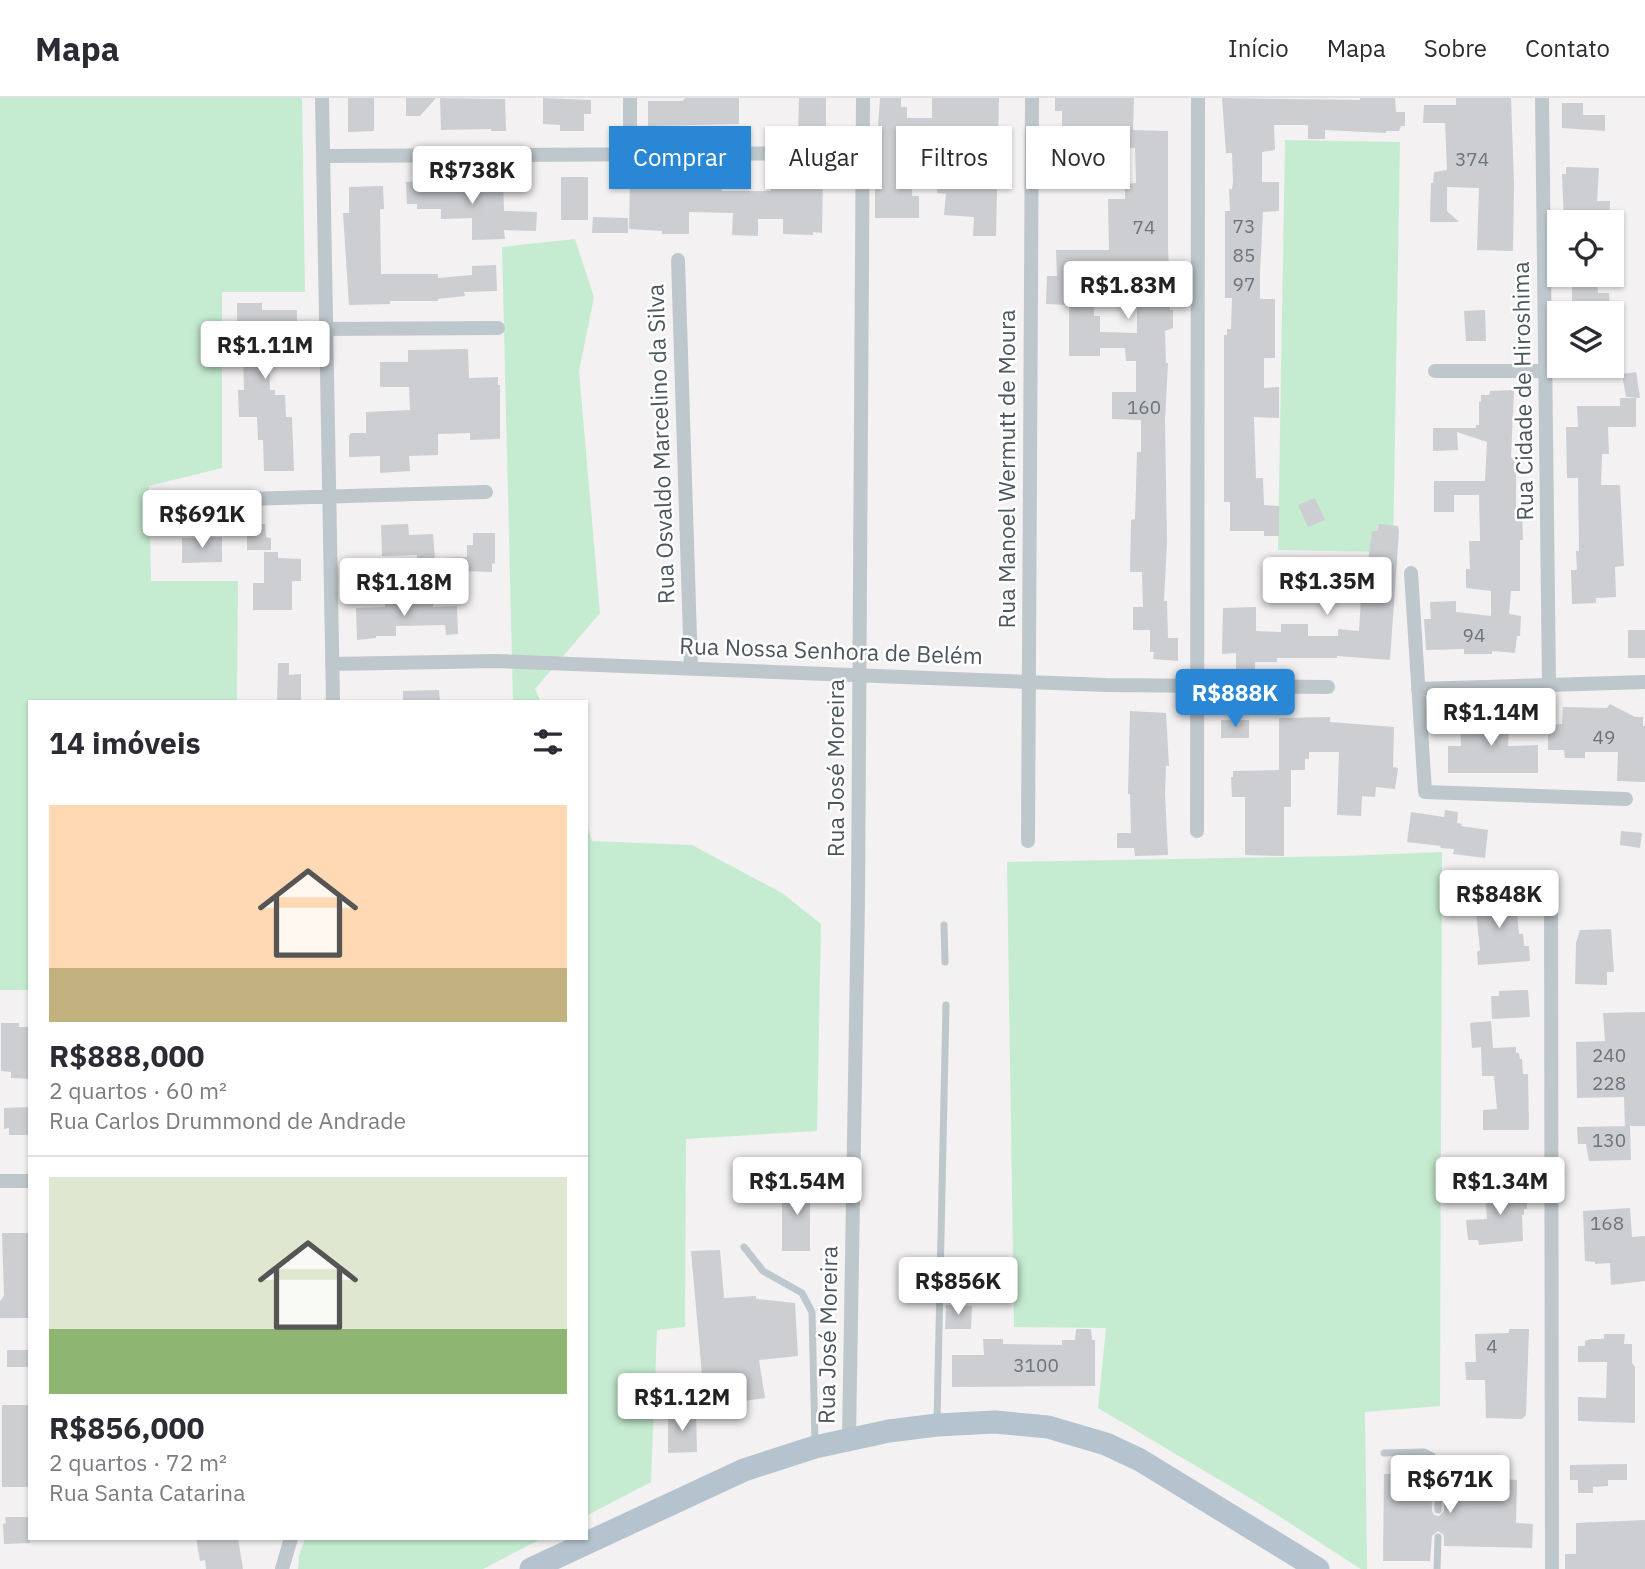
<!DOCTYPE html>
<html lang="pt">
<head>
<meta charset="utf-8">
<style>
  body { margin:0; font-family:"IBM Plex Sans",sans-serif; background:#f2f2f3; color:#2b2b33; height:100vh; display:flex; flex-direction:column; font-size:26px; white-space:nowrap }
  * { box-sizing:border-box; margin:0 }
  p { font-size:23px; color:#7c7c81 }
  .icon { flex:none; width:38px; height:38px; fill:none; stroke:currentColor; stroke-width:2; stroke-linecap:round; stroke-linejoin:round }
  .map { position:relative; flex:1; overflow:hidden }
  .panel { position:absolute; left:28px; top:602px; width:560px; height:840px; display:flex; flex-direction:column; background:#fff; border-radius:0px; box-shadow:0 2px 5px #0004 }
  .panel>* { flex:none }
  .top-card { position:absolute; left:609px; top:28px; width:665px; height:63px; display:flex; gap:14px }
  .fabs { position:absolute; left:1547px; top:112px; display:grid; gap:14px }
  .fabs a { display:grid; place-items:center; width:77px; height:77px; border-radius:0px; background:#fff; box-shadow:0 2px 5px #0004; font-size:35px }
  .price { position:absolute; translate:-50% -60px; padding:0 16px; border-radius:7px; background:#fff; color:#222; font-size:23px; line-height:46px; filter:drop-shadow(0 2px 4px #0008) }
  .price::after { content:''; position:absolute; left:50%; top:42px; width:21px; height:16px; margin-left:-10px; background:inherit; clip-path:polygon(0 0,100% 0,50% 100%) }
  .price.current { background:#2a87d5; color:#fff }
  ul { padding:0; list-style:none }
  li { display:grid; align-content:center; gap:14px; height:371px; padding:0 21px }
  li+li { border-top:2px solid #e1e1e2 }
  li span { display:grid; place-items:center; height:217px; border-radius:0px; color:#555 }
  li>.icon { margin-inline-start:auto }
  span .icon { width:126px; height:126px; fill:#fffc; stroke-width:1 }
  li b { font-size:30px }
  h2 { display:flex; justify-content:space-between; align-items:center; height:84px; padding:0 21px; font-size:30px }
  .tag { padding:0 24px; border-radius:0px; background:#fff; box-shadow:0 2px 5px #0004; font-size:24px; line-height:63px }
  .tag.current { background:#2a87d5; color:#fff }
  header { display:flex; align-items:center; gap:42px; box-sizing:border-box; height:98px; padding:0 35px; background:#fff; border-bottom:2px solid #e1e1e2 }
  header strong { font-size:33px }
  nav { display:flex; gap:38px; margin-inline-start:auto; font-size:24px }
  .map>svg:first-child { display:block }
</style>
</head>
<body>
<header>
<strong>Mapa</strong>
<nav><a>Início</a><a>Mapa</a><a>Sobre</a><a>Contato</a></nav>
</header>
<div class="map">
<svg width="1645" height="1471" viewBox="0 0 1645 1471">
  <rect width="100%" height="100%" fill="#f3f1f2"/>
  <path fill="#c5ecd0" d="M0,0H302L305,194H222V370L149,388L151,483H238L237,604H30V892H0Z
    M1285,42L1400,44L1393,454L1278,452Z
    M575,141L594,199L579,273L600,515L535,591L541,604H513L502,149Z
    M586,724L592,743L692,747L782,795L821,826L817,1033L686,1041L685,1229L657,1232L651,1384L586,1418Z
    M1442,754L1440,1308L1365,1314L1367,1471H1361L1255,1403L1098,1310L1106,1230L1014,1229L1007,764L1343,758Z
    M305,1440H543L483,1471H298L299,1458Z"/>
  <path fill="#ccced2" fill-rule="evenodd" d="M348,0H374V33L348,34Z
    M406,0H436L420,18H406Z
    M440,0L505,1L506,33H491V31L441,32Z
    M543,0L591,2V16H584V33H560V27L543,26Z
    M686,0H739V26L648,28V3H682Z
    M799,0H826V40L798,38Z
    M880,0H901V9H907V20H932V0H999L996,138H973L974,119L944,117L946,96L937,95V58H949V33H921L920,54H913L912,98H919V120H875V70Z
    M1055,0H1134L1133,32L1168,33V147L1170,212H1173V230L1165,233L1166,265H1168L1165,322L1167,444L1164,503H1167L1168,540H1178V563L1153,561L1154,554H1150V532H1133V509H1143L1142,474H1130L1131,422L1135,421L1137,354H1141V322L1112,321V294H1136V263H1126L1125,250H1100V258H1069V207L1046,206L1047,178H1057L1056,152H1109L1108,101H1125V86L1136,85L1135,50L1084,51V54H1077V57L1046,56L1047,37L1062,38V13H1055ZM1132,174V193H1137V235L1100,234V218H1094L1095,175Z
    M1222,0L1360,2V0H1395L1396,14H1405V28H1401L1399,33H1387L1385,35L1325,32V41H1308V27H1274L1275,52L1262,54V84H1279V113L1263,114L1260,176V201H1275V260H1264V290L1279,289V320L1254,319L1255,350L1256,380H1263L1264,407L1279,408V438H1264V433H1230V404H1224V237H1227V231H1231L1232,200H1225V113H1230L1229,91H1232L1233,84L1232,55H1226Z
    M1456,0H1511L1514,86L1513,153L1477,152L1479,90L1447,89V113L1459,124H1430L1431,85H1433L1434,74L1447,72L1445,25H1423L1424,7H1456Z
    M1562,5H1583V17H1605V33L1562,30Z
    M1566,69L1599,70L1597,103H1610V124H1564L1562,76H1566Z
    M770,78L823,80L822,135L813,134V137L783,136V121H758V138L732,137L733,115L689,114V136H662V133L629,131L630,79L701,82L722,80V93H771Z
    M561,79H588V122H561Z
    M469,82V84H503L504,113L537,114L536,133L504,132L505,141L472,142V120L441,121V111H417V106H407L406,84Z
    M383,88L384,111H380L381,176H438V180L472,177V168L496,167L497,193L464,194L465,198L438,201V203H390V206L349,207L343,115H349V89Z
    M593,119L628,120V135H592Z
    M1572,177H1597L1598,195H1609L1610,215H1592V211L1572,212Z
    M237,205H262V212H297V233H279L280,257L269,258L270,292H275V297H285L286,319H292L294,373H264L263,342H258L257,319H239L238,292H244L243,257L237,255Z
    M1485,212L1486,243H1466L1464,213Z
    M468,251L469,280L498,279V287H500V341L470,342V335L438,336V357L409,358L410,373L380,375V358L349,359V338L351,335H366V314L410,312L409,289H380V264H408V252Z
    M1636,274L1640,300L1626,299L1622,276Z
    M1514,292L1511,360H1516V414H1522L1523,442H1520V493H1511L1509,516L1521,518L1520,538H1517L1515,555L1492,553V556H1464V551L1426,552L1424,521H1431L1430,504L1456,503V514L1491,518V493L1466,490V471H1470L1469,443H1480L1479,397H1454V414H1434V383H1485L1487,344L1457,334L1458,352L1433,353V330H1476V327H1479V304H1481V297H1489L1490,293Z
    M1620,300H1636V329H1608L1609,356H1602L1601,387H1620L1624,468L1615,469L1616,499L1596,500V505L1572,506L1571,472H1577L1576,453H1579L1578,380H1567L1566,329H1578L1577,308H1620Z
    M1315,400L1325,422L1308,429L1298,407Z
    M247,426H265L266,439L271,440V452H247Z
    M408,426L409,437L433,436L435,461L417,462V457L382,458L381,427Z
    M1379,426L1398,428L1399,433L1390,562L1337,558V560H1277V564H1255V573H1236V555L1222,556L1223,510L1256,509V533L1281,534V526H1308V538H1338V531L1359,533L1362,483H1340L1339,462L1368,464L1372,433H1378Z
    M473,435H495V466L492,465V474L466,473V480L439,481V460L467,459V447H473Z
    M222,439V464L182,465V440Z
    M264,454H278V460L301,461V483H292V512H253V485H264Z
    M380,461L381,477L366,478L365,462Z
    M427,502V506H433V509L457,508L458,536L446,537L445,527L396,528V538H376V540L357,542L356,510L385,509V504Z
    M1628,532H1645V560H1628Z
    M278,565H289V577L301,576V604H277Z
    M439,592L440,604H403V593Z
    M1610,606L1635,619H1643V628H1645V684L1617,683L1618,654H1585V660H1565L1564,652H1548V627L1562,626L1563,609L1607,610Z
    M1485,612L1510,614L1508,648L1538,647V675H1448V648H1461L1460,621H1484Z
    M1130,613L1166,615L1169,668H1166L1165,696L1168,757L1135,758L1134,750H1117V735H1131L1130,696H1128Z
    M1330,619V624L1394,629L1393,669L1398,670L1395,691L1376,689L1375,699L1362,698L1361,718L1337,717L1339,654H1309V661H1305V672H1291V709H1284V758L1245,757V699H1232L1231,679H1233V673L1279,672V620Z
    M1221,622H1249V640H1221Z
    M1445,712L1458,714L1457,725L1462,726L1461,728L1488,732L1485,760L1453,756L1454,751L1440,750L1441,748L1407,744L1411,714L1444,719Z
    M1621,733L1642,735L1640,750L1620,747Z
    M1504,783L1508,815L1517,814L1519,836H1523L1524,848H1529L1530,863L1478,867L1477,854L1480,852L1476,814H1487L1483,785Z
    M1611,831L1614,874H1607V887L1575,886L1576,845L1580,832Z
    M1528,892L1530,919L1492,921L1491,898H1499V893Z
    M1645,914V1028H1625L1624,999L1577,1000L1576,944L1605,943L1603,915Z
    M1491,923L1493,950L1516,949V955H1519L1520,961H1522L1523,976H1528L1529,1032H1483V1012L1497,1011L1494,978H1482L1481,949L1472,950L1470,925Z
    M1,925H19V929H30V981L11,980V974L1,973Z
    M30,1009V1037H9V1030L4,1031V1010Z
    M1630,1028L1631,1062L1589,1063L1586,1046H1578L1577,1029Z
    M786,1082H810V1153H782V1105L786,1104Z
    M1485,1090H1527V1111H1524V1117H1522L1523,1143L1479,1147L1478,1142H1468L1466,1122L1487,1121Z
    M1630,1110L1632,1139L1645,1138V1183L1611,1187L1610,1165L1595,1166V1164L1585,1163L1583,1113Z
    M2,1135H30V1220H0V1203L4,1198Z
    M720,1152L724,1200L756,1198V1201L795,1205L798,1258L759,1262L765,1300L736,1304L735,1295L704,1300L691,1153Z
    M946,1207L972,1208L971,1231H945Z
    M1076,1231H1091L1092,1242H1095V1288L952,1289V1257H984L983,1241H1003V1246L1062,1247V1242H1075Z
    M1509,1231H1529L1526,1317L1522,1321L1486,1320L1485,1282H1466L1465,1264H1476L1475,1236L1509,1235Z
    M1604,1236H1625L1624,1246H1632V1265L1635,1269V1325L1578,1323V1299L1606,1300L1607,1264H1578V1248H1585V1243L1591,1241H1604Z
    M7,1252H30V1269H7Z
    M2,1307H30V1389H2Z
    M696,1314L697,1354L668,1355V1315Z
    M1627,1366V1382H1608V1388L1593,1389V1395H1578V1382H1570V1367Z
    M1445,1375H1488V1380L1517,1382L1516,1425L1533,1426L1532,1450L1444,1448V1437L1438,1433L1432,1438L1430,1463H1383L1384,1376H1431L1432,1413L1434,1417L1439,1418L1444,1413Z
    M5,1419H30V1445L4,1446L3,1426L6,1425Z
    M1645,1422V1471H1565V1456H1576V1425Z
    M196,1440H238L243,1471H206L205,1462L200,1463Z"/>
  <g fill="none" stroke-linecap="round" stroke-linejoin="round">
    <path stroke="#bec7cc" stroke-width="7" d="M944,827L945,864
      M744,1149L763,1173L802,1195L812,1214L815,1344
      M937,1323L946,907
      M1384,1355L1424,1354L1432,1358L1438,1380V1412
      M1437,1471L1438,1439"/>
    <path stroke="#bec7cc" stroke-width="14" d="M322,0L333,604
      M630,0V57
      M1542,0L1549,586
      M323,58L863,55
      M678,162L691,571
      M326,231L498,230
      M1435,273H1545
      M182,403L486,394
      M1411,475L1425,694L1626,701
      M332,566L497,563L1105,587L1328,589
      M1418,591L1645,584
      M1197,733L1198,0
      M1028,743L1032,0
      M1551,798L1552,1471
      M0,1083H30
      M849,1340L858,802L863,0
      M282,1471L291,1440"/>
    <path stroke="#b4c3cd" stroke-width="23" d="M531,1471L744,1372L815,1349L889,1333L937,1327L995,1324L1048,1329L1106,1346L1140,1362L1318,1471"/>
  </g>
  <g text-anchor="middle" stroke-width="5" stroke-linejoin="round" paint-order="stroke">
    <g font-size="19" fill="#6b747a">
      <text x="1472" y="68">374</text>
      <text x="1244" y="135">73</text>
      <text x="1144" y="136">74</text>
      <text x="1244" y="164">85</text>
      <text x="1244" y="193">97</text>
      <text x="1144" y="316">160</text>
      <text x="1474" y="544">94</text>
      <text x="1604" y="646">49</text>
      <text x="1609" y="964">240</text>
      <text x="1609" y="992">228</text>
      <text x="1609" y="1049">130</text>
      <text x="1607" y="1132">168</text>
      <text x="1492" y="1255">4</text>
      <text x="1036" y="1274">3100</text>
    </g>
    <g font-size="23" fill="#4b565d" stroke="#fff">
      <text transform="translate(1523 293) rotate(-91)" y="8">Rua Cidade de Hiroshima</text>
      <text transform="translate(661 346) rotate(-92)" y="8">Rua Osvaldo Marcelino da Silva</text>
      <text transform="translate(1007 371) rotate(-90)" y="8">Rua Manoel Wermutt de Moura</text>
      <text transform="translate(831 553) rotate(2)" y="8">Rua Nossa Senhora de Belém</text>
      <text transform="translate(836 670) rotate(-90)" y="8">Rua José Moreira</text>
      <text transform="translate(828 1237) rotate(-89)" y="8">Rua José Moreira</text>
    </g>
  </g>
</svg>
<div class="fabs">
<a><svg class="icon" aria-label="locate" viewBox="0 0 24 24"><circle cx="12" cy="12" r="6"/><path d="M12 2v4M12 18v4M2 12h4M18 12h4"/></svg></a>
<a><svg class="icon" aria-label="layers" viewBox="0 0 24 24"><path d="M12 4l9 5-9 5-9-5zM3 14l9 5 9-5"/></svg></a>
</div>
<b class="price" style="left:472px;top:108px">R$738K</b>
<b class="price" style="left:1128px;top:223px">R$1.83M</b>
<b class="price" style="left:265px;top:283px">R$1.11M</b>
<b class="price" style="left:202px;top:452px">R$691K</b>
<b class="price" style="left:1327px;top:519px">R$1.35M</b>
<b class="price" style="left:404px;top:520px">R$1.18M</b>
<b class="price current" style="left:1235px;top:631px">R$888K</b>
<b class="price" style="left:1491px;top:650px">R$1.14M</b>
<b class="price" style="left:1499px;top:832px">R$848K</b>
<b class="price" style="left:797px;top:1119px">R$1.54M</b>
<b class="price" style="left:1500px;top:1119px">R$1.34M</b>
<b class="price" style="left:958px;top:1219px">R$856K</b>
<b class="price" style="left:682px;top:1335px">R$1.12M</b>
<b class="price" style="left:1450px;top:1417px">R$671K</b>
<div class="top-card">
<a class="tag current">Comprar</a>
<a class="tag">Alugar</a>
<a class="tag">Filtros</a>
<a class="tag">Novo</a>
</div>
<section class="panel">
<h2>14 imóveis<svg class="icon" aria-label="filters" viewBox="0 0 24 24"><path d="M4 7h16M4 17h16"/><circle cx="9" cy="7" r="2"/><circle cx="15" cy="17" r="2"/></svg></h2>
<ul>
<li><span style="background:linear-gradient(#ffd9b3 75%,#c2b280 0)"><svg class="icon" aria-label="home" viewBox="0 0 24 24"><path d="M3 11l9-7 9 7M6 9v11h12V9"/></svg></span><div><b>R$888,000</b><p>2 quartos · 60 m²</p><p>Rua Carlos Drummond de Andrade</p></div></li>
<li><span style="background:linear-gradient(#dfe7d0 70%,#8fb573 0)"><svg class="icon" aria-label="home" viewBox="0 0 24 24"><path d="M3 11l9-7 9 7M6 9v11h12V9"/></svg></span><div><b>R$856,000</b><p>2 quartos · 72 m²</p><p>Rua Santa Catarina</p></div></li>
</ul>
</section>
</div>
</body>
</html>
